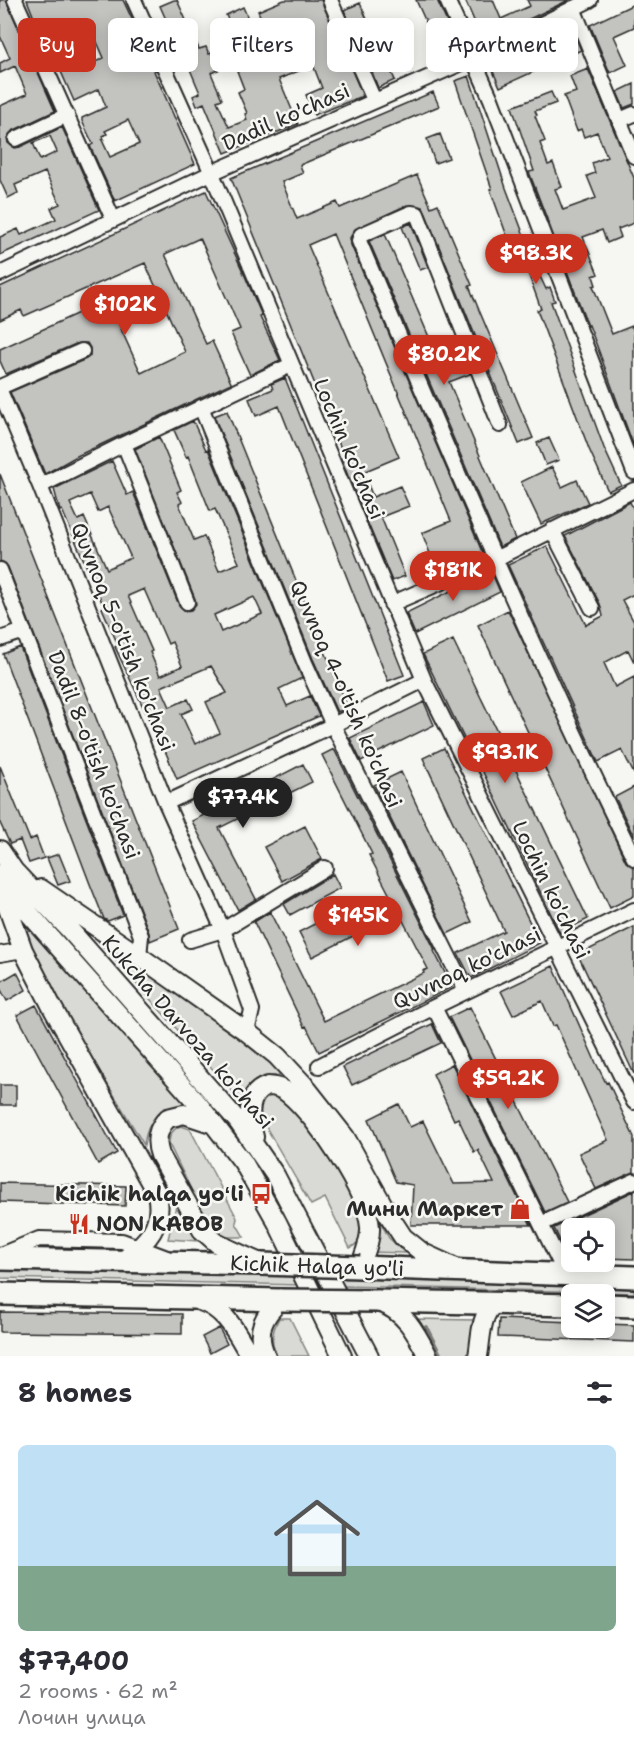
<!DOCTYPE html>
<html lang="en">
<head>
<meta charset="utf-8">
<style>
  body { margin:0; font-family:"Shantell Sans",sans-serif; background:#f7f7f7; color:#2b2b33; height:100vh; display:flex; flex-direction:column; font-size:22px; white-space:nowrap }
  * { box-sizing:border-box; margin:0 }
  p { font-size:20px; color:#7c7c81 }
  .icon { flex:none; width:33px; height:33px; fill:none; stroke:currentColor; stroke-width:2; stroke-linecap:round; stroke-linejoin:round }
  .map { position:relative; height:1356px; overflow:hidden }
  .panel { display:flex; flex-direction:column; background:#fff; flex:1 }
  .panel>* { flex:none }
  .top-card { position:absolute; left:18px; top:18px; width:598px; height:54px; display:flex; gap:12px }
  .tools { position:absolute; left:561px; top:1218px; display:grid; gap:12px }
  .tools a { display:grid; place-items:center; width:54px; height:54px; border-radius:9px; background:#fff; box-shadow:0 3px 15px #0003; font-size:30px }
  .price { position:absolute; translate:-50% -51px; padding:0 14px; border-radius:21px; background:#c8321e; color:#fff; font-size:20px; line-height:39px; filter:drop-shadow(0 2px 3px #0008) }
  .price::after { content:''; position:absolute; left:50%; top:36px; width:18px; height:14px; margin-left:-9px; background:inherit; clip-path:polygon(0 0,100% 0,50% 100%) }
  .price.on { background:#222; color:#fff }
  ul { padding:0; list-style:none }
  li { display:grid; align-content:center; gap:12px; height:318px; padding:0 18px }
  li span { display:grid; place-items:center; height:186px; border-radius:9px; color:#555 }
  li>.icon { margin-inline-start:auto }
  span .icon { width:108px; height:108px; fill:#fffc; stroke-width:1 }
  li b { font-size:26px }
  h2 { display:flex; justify-content:space-between; align-items:center; height:72px; padding:0 18px; font-size:26px }
  .pill { padding:0 21px; border-radius:9px; background:#fff; box-shadow:0 3px 15px #0003; font-size:21px; line-height:54px }
  .pill.on { background:#c8321e; color:#fff }
  .map>svg:first-child { display:block }
</style>
</head>
<body>
<div class="map">
<svg width="634" height="1356" viewBox="0 0 634 1356">
  <rect width="100%" height="100%" fill="#f6f6f2"/>
  <filter id="ink" filterUnits="userSpaceOnUse"><feTurbulence type="fractalNoise" baseFrequency=".0167" numOctaves="2"/><feDisplacementMap in="SourceGraphic" scale="12" xChannelSelector="R" yChannelSelector="G"/><feConvolveMatrix kernelMatrix="1 2 1 2 8 2 1 2 1" color-interpolation-filters="sRGB"/></filter>
  <g filter="url(#ink)">
    <path fill="#d9d9d5" stroke="#828280" stroke-width="1.5" d="M84,925L249,1042L288,1078C266,1071 249,1080 242,1102Z
      M26,926L187,1104C161,1106 147,1119 144,1145L39,970L23,928Z
      M268,1096C272,1096 273,1095 277,1097C298,1107 361,1203 363,1226C364,1236 358,1244 350,1248L325,1198L311,1205L262,1120C259,1111 259,1101 268,1096Z
      M181,1126L190,1129L237,1218L236,1223L244,1237H226L213,1227L203,1214L169,1144C169,1135 172,1129 181,1126Z
      M176,1206L198,1241L168,1239Z
      M381,1223L389,1238L405,1253L369,1252L376,1226Z
      M0,1269L634,1285V1293L0,1278Z
      M279,1318H290L309,1356H277C270,1343 272,1330 279,1318Z
      M412,1319L478,1320L473,1356H434Z"/>
    <g fill="none" stroke-linecap="round" stroke-linejoin="round">
      <path stroke="#7a7a78" stroke-width="4" d="M426,1327L441,1356"/>
    </g>
    <path fill="#c3c3c0" stroke="#2b2b2b" stroke-width="1.5" fill-rule="evenodd" d="M0,0H6L55,111L12,131L7,138L8,143L15,148L20,147L62,127L99,210L0,255V237L18,229L21,235L56,219L51,208L60,204L45,172L15,185L18,193L8,198L0,180V106L27,94L15,66L0,73V63L10,58L0,36ZM50,136L57,152L40,160L33,143Z
      M27,0H123L156,70L154,71L195,164L115,201L90,146L93,144L82,121V118L106,107L99,89L74,101L50,47L46,48ZM94,35L104,58L78,70L67,47ZM128,120L139,144L110,157L102,140L104,139L103,136L107,134L105,131Z
      M174,0H177L199,49L206,47L209,54L238,42L226,15L243,7L250,23L243,26L250,43L268,35L258,11L284,0H321L363,96L314,115L306,95L322,88L313,65L279,79L298,124L225,153L204,103L197,106L193,96L200,93L181,48L179,49L160,6ZM234,63L244,89L238,92L247,113L245,114L247,120L229,127L217,101L222,99L211,73Z
      M416,0H437L460,52L443,60Z
      M465,0H493L501,19L530,6L527,0H569L483,41Z
      M360,3L376,40L360,47L344,10Z
      M634,4V27L614,36L627,65L610,73L590,25Z
      M573,31L581,50L500,87L491,67Z
      M388,65L395,80L378,88L372,72Z
      M588,69L634,178V223L618,229L621,237L607,243L602,230L583,237L598,274L593,276L596,285L593,286L612,334L632,326L634,332V447L598,349L589,325L588,326L529,172L534,171L512,107L551,92L556,103L535,111L537,115L535,116L545,141L540,143L548,165L553,163L562,187L555,189L563,210L596,198L587,176L595,173L592,163L607,157L597,132L584,137L581,129L577,131L564,96L576,92L570,76Z
      M469,76L506,188L537,270L546,289L550,287L555,301L551,302L604,448L621,485L608,491L589,449L537,310L541,309L523,259L516,261L490,189H492L455,81Z
      M634,84V104L624,108L617,92Z
      M433,92L439,106L300,165L303,173L282,182L297,219L337,202L340,208L417,175L431,207L438,204L472,285L469,286L479,310L533,438L519,444L423,207L407,205L355,229L350,238L351,245L483,554L438,574L422,533L451,521L333,234L308,245L399,457L363,472L373,497L400,486L409,506L381,517L405,576L392,581L348,476L341,458L344,456L231,178Z
      M440,134L449,158L435,163L427,139Z
      M206,191L245,276L262,316L260,317L280,360L250,375L231,333L240,329L200,238L165,254L206,344L212,341L231,383L77,456L45,474L10,392L86,359L90,356V348L87,343H78L6,374L0,361V349L111,298L124,325L120,327L141,373L185,352L145,263L24,316L21,310L0,320V287Z
      M411,223L428,267L420,270L402,227Z
      M385,234L435,351L457,341L470,374L449,382L515,539L500,547L369,241Z
      M285,378L404,675L388,681L279,406L256,416L249,399L273,389L271,384Z
      M227,411L348,708L337,712L313,659L214,416Z
      M193,421L206,450L208,449L302,678L279,689L287,706L310,696L319,716L177,779L155,727L153,728L115,647L118,645L102,608L104,607L62,510L60,511L54,489L112,461L127,495L133,492L179,605L185,611L191,610L196,604L195,599L135,449L159,437L181,490L177,492L182,502L179,504L194,540L204,536L219,571L239,563L215,509L210,511L188,456L186,457L174,430ZM90,494L98,512L108,507L131,558L107,569L84,517L78,520L70,503ZM144,589L168,644L172,642L182,666L160,676L150,652L152,651L128,596ZM254,597L262,614L221,632L214,615ZM211,666L227,693L206,702L220,733L195,744L181,714L193,709L188,699L170,707L161,687Z
      M549,438L559,460L546,465L537,443Z
      M552,467L562,487L577,480L588,503L541,524L521,482Z
      M0,474L179,929L150,941L149,933L8,567L5,563L0,561Z
      M630,502L634,510V594L622,600L634,622V662L628,650L604,663L615,687L634,677V774L622,750L598,762L508,565L547,546L586,625L603,616L600,604L565,536Z
      M491,571L500,592L415,634L406,613Z
      M508,610L626,862L634,867V896L610,908L478,625Z
      M453,640L588,919L560,933L481,768L479,769L423,654Z
      M20,647L123,915L108,921L104,919L90,884L3,654Z
      M424,702L434,725L361,761L350,738Z
      M444,748L540,943L471,978L458,953L504,931L423,758Z
      M334,749L435,950L434,951L452,987L319,1052L306,1026L304,1027L254,922L270,912L324,1021L424,973L423,971L428,969L369,855L372,854L322,755Z
      M303,764L312,782L219,828L256,899L238,910L192,821Z
      M0,766L30,840L36,837L44,858L29,863L20,840L10,844L0,823Z
      M401,772L472,922L447,934L374,785Z
      M634,787V837L615,797Z
      M305,826L322,859L282,881L264,847Z
      M59,854L70,881L58,885L47,858Z
      M333,874L340,888L290,915L284,904Z
      M349,906L363,931L312,957L299,932Z
      M634,927V1074L578,955Z
      M553,966L596,1063L606,1083L608,1082L634,1137V1172L596,1189L579,1153L608,1140L556,1025L553,1026L542,1001L513,1015L501,991Z
      M17,972L26,990L7,1001L0,988V982Z
      M36,1005L117,1153L98,1164L17,1015Z
      M470,1007L567,1202L545,1212L449,1017Z
      M432,1024L441,1043L352,1085L343,1067Z
      M452,1064L531,1225H411L413,1185L396,1182L369,1119L399,1104L410,1127L423,1121L454,1184L494,1183L478,1150L474,1152L458,1118L454,1120L433,1074Z
      M0,1085H16V1105H0Z
      M0,1183L126,1186L125,1206L0,1202Z
      M634,1191V1259L604,1258V1228H572V1262H570L554,1228Z
      M0,1312L182,1314V1334L0,1332Z
      M499,1319L572,1322V1328H604V1324L634,1325V1342L498,1337Z
      M219,1328L227,1344L210,1353L202,1337Z"/>
    <g fill="none" stroke-linecap="round" stroke-linejoin="round">
      <defs>
        <path id="minor" d="M15,0L113,219
          M134,0L210,169L424,680L634,1102
          M330,0L374,100
          M447,0L491,99L634,472
          M573,8L634,156
          M620,120L634,114
          M16,139L67,115
          M0,274L211,173L473,58L590,0
          M0,387L82,351
          M0,391L40,486L166,803L223,930L252,1010L247,1032
          M201,407L305,663L333,725L466,991
          M500,425L417,214L411,213L361,235L359,241C447,448 534,656 634,858
          M124,444L187,602
          M40,486L124,444L291,365
          M552,530L592,608
          M0,570L141,936L139,956
          M391,604L495,559L634,490
          M0,639L24,631
          M166,803L333,725L424,680
          M190,940L223,930L325,868
          M0,954L23,950
          M434,1007L566,1275
          M319,1066L434,1007L634,910
          M541,1224L634,1181
          M0,1255L39,1239L122,1241L167,1258"/>
        <path id="major" d="M0,850L14,871L69,929L237,1120L275,1175L369,1356
          M0,874L28,912L56,944L199,1105L243,1162L277,1222L342,1356
          M0,886L23,950L52,1007L157,1194C164,1225 147,1242 124,1260
          M41,889L139,956L247,1032L277,1056L304,1085L345,1137L388,1214L403,1237L423,1253L458,1269
          M214,1124L184,1114L168,1118C157,1128 155,1141 160,1155L202,1230L218,1244L260,1263
          M254,1137C249,1119 245,1093 268,1086C276,1086 283,1089 289,1094C316,1116 367,1192 370,1227C371,1240 364,1255 360,1267
          M197,1300C226,1308 236,1332 250,1356
          M379,1302C405,1311 416,1333 428,1356
          M266,1356C255,1334 262,1316 281,1300
          M478,1356C481,1340 480,1315 494,1304"/>
        <path id="highway" d="M0,1259L262,1264
          M360,1267L634,1277
          M0,1294L281,1300
          M377,1301L572,1305
          M604,1305L634,1306"/>
      </defs>
      <use href="#minor" stroke="#2b2b2b" stroke-width="18"/>
      <use href="#major" stroke="#2b2b2b" stroke-width="22"/>
      <use href="#highway" stroke="#2b2b2b" stroke-width="26"/>
      <use href="#minor" stroke="#f6f6f2" stroke-width="14"/>
      <use href="#major" stroke="#f6f6f2" stroke-width="18"/>
      <use href="#highway" stroke="#f6f6f2" stroke-width="21"/>
      <defs>
        <path id="highway-bridge" d="M262,1264L360,1267
          M281,1300L377,1301"/>
      </defs>
      <use href="#highway-bridge" stroke="#2b2b2b" stroke-width="26" stroke-linecap="butt"/>
      <use href="#highway-bridge" stroke="#f6f6f2" stroke-width="21"/>
    </g>
  </g>
  <defs>
    <symbol id="bus-bare" viewBox="-9 -9 18 18"><path d="M-5-6H5V4H4V6H2V4H-2V6H-4V4H-5ZM-3.5-4V0h7V-4ZM-3.5 1.2v1.5H-2V1.2ZM2 1.2v1.5H3.5V1.2Z" fill="#c8321e" stroke="#f6f6f2" stroke-width="2.5" paint-order="stroke"/></symbol>
    <symbol id="shop-bare" viewBox="-9 -9 18 18"><path d="M-5-2.5h2.3a2.7 3.5 0 0 1 5.4 0H5L5.5 6h-11ZM-1.5-2.5h3a1.5 2.3 0 0 0-3 0Z" fill="#c8321e" stroke="#f6f6f2" stroke-width="2.5" paint-order="stroke"/></symbol>
    <symbol id="restaurant-bare" viewBox="-9 -9 18 18"><path d="M-5-6h1v4h1v-4h1v4h1v-4h1v5L-1.5 .5V6h-2V.5L-5-1ZM5-6V6H3V1.5H1.5Q1.5-4 5-6Z" fill="#c8321e" stroke="#f6f6f2" stroke-width="2.5" paint-order="stroke"/></symbol>
  </defs>
  <g fill-rule="evenodd">
    <use href="#bus-bare" x="246" y="1179" width="30" height="30"/>
    <use href="#shop-bare" x="505" y="1194" width="30" height="30"/>
    <use href="#restaurant-bare" x="64" y="1209" width="30" height="30"/>
  </g>
  <g text-anchor="middle" stroke-width="5" stroke-linejoin="round" paint-order="stroke">
    <g font-size="21" fill="#2b2b2b" stroke="#f6f6f2">
      <text transform="translate(286 117) rotate(-24)" y="7">Dadil ko'chasi</text>
      <text transform="translate(349 449) rotate(67)" y="7">Lochin ko'chasi</text>
      <text transform="translate(123 637) rotate(68)" y="7">Quvnoq 5-o'tish ko'chasi</text>
      <text transform="translate(346 694) rotate(66)" y="7">Quvnoq 4-o'tish ko'chasi</text>
      <text transform="translate(94 755) rotate(69)" y="7">Dadil 8-o'tish ko'chasi</text>
      <text transform="translate(551 890) rotate(64)" y="7">Lochin ko'chasi</text>
      <text transform="translate(467 968) rotate(-26)" y="7">Quvnoq ko'chasi</text>
      <text transform="translate(188 1032) rotate(49)" y="7">Kukcha Darvoza ko'chasi</text>
      <text transform="translate(317 1266) rotate(2)" y="7">Kichik Halqa yo'li</text>
    </g>
    <g font-size="21" font-weight="bold" fill="#2b2b2b" stroke="#f6f6f2" text-anchor="end">
      <text x="244" y="1201">Kichik halqa yoʻli</text>
      <text x="503" y="1216">Мини Маркет</text>
      <text x="96" y="1231" text-anchor="start">NON KABOB</text>
    </g>
  </g>
</svg>
<div class="tools">
<a><svg class="icon" aria-label="locate" viewBox="0 0 24 24"><circle cx="12" cy="12" r="6"/><path d="M12 2v4M12 18v4M2 12h4M18 12h4"/></svg></a>
<a><svg class="icon" aria-label="layers" viewBox="0 0 24 24"><path d="M12 4l9 5-9 5-9-5zM3 14l9 5 9-5"/></svg></a>
</div>
<b class="price" style="left:536px;top:285px">$98.3K</b>
<b class="price" style="left:125px;top:336px">$102K</b>
<b class="price" style="left:444px;top:386px">$80.2K</b>
<b class="price" style="left:453px;top:602px">$181K</b>
<b class="price" style="left:505px;top:784px">$93.1K</b>
<b class="price on" style="left:243px;top:829px">$77.4K</b>
<b class="price" style="left:358px;top:947px">$145K</b>
<b class="price" style="left:508px;top:1110px">$59.2K</b>
<div class="top-card">
<a class="pill on">Buy</a>
<a class="pill">Rent</a>
<a class="pill">Filters</a>
<a class="pill">New</a>
<a class="pill">Apartment</a>
</div>
</div>
<section class="panel">
<h2>8 homes<svg class="icon" aria-label="filters" viewBox="0 0 24 24"><path d="M4 7h16M4 17h16"/><circle cx="9" cy="7" r="2"/><circle cx="15" cy="17" r="2"/></svg></h2>
<ul>
<li><span style="background:linear-gradient(#bfe0f5 65%,#7fa58c 0)"><svg class="icon" aria-label="home" viewBox="0 0 24 24"><path d="M3 11l9-7 9 7M6 9v11h12V9"/></svg></span><div><b>$77,400</b><p>2 rooms · 62 m²</p><p>Лочин улица</p></div></li>
</ul>
</section>
</body>
</html>
